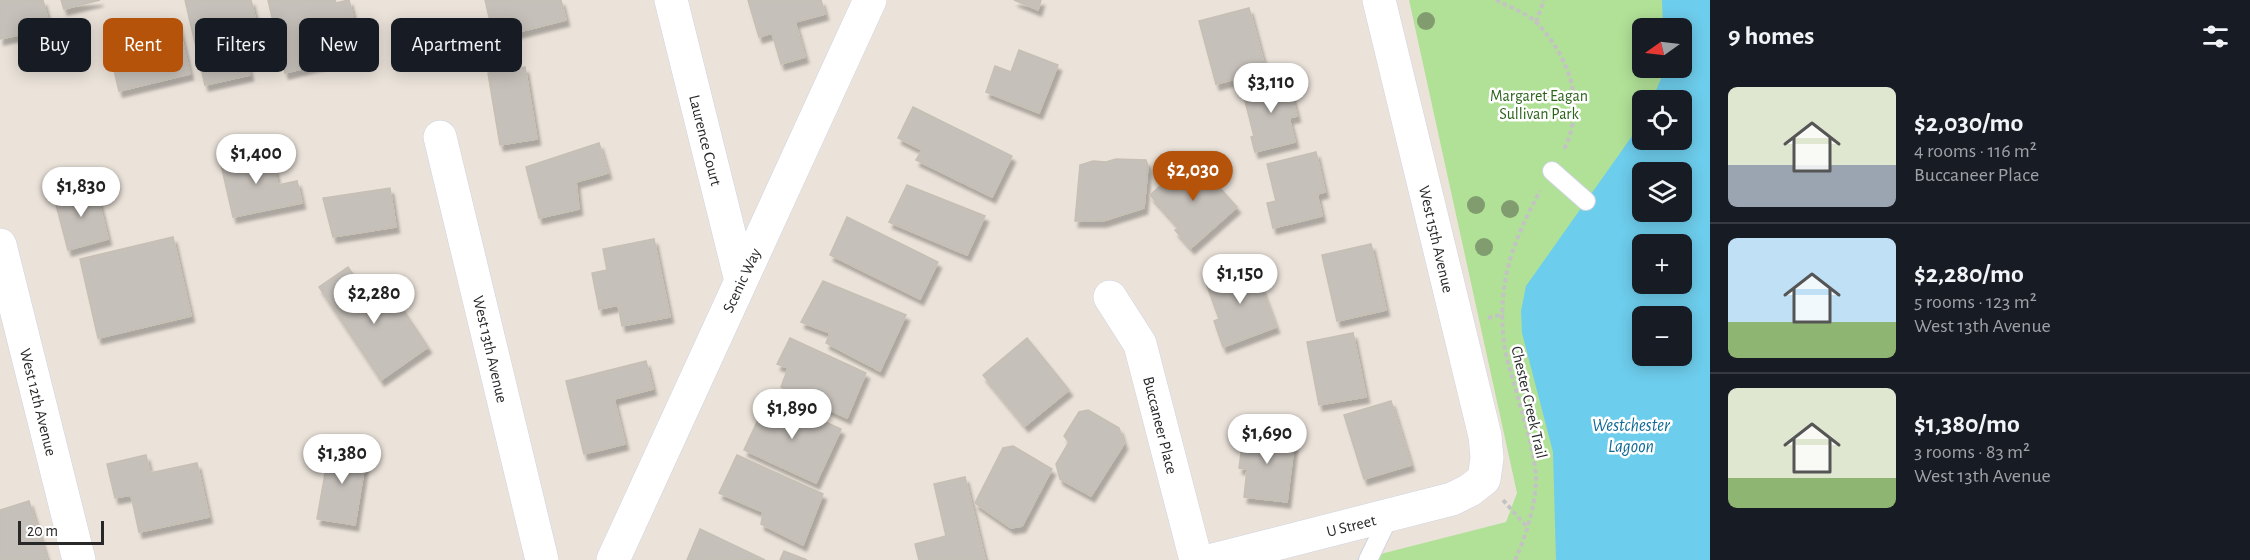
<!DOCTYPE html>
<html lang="en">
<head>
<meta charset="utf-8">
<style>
  body { margin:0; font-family:"Alegreya Sans",sans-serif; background:#20242c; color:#f1f3f6; height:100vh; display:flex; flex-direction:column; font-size:22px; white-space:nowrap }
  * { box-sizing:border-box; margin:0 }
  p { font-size:20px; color:#9ea1a6 }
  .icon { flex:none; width:33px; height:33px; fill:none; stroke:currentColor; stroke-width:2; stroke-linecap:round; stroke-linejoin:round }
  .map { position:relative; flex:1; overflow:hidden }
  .drawer { display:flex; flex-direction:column; background:#171b24; width:540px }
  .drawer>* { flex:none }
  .banner { position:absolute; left:18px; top:18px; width:570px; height:54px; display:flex; gap:12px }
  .needle { width:39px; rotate:256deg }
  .tools { position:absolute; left:1632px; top:18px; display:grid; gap:12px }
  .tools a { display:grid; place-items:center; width:60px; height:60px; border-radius:9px; background:#171b24; box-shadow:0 3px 15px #0003; font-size:30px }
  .scale { position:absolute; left:18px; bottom:15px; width:86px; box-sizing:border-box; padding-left:6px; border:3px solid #282828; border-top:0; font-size:16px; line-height:21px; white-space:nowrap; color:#282828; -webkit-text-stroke:4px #fff; paint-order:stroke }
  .price { position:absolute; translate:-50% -51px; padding:0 14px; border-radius:21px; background:#fff; color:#222; font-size:20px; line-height:39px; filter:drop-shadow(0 2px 3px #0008) }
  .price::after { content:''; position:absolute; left:50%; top:36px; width:18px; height:14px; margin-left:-9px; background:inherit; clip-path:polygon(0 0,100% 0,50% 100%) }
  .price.on { background:#b45309; color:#fff }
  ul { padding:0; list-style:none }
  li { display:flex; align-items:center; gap:18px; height:150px; padding:0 18px }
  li+li { border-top:2px solid #363941 }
  li span { display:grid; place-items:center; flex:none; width:168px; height:120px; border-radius:9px; color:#555 }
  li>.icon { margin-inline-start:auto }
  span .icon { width:72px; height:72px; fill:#fffc; stroke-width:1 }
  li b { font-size:26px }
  h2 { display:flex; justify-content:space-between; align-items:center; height:72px; padding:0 18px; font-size:26px }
  .chip { padding:0 21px; border-radius:9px; background:#171b24; box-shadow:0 3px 15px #0003; font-size:21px; line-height:54px }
  .chip.on { background:#b45309; color:#fff }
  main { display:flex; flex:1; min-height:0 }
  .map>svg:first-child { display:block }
</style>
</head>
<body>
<main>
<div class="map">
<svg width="1710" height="560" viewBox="0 0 1710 560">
  <defs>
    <filter id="shadow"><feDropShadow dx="3.5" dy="6" stdDeviation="1.5" flood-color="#0004"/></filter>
  </defs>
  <rect width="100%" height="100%" fill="#ebe3da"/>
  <path fill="#b1e197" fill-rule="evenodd" d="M1409,0H1707L1682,100H1642V172L1589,560H1357L1506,522L1517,493ZM1642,28H1682V68H1642Z"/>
  <path fill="#6dcdec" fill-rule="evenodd" d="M1662,0H1710V560H1556L1553,452L1522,333L1521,311L1526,286L1642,122V140H1682V100H1652L1663,74V68H1682V28H1663ZM1642,172H1682V212H1642ZM1642,244H1682V284H1642ZM1642,316H1682V356H1642Z"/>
  <path fill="#c6c0ba" stroke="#c6bfb4" stroke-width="1.5" filter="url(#shadow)" d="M0,0H43L50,28L0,39Z
    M61,0H100L64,9Z
    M185,0H251L261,43L244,48L250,75L205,85Z
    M268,0H335L336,3L349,0L362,54L285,73Z
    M485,0H561L566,20L514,33L511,20L491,25Z
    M748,0H821L825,14L795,22L805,57L781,64L772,33L759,37Z
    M1014,0H1041L1038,10Z
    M1249,8L1266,71L1216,84L1199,21Z
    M178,23L190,74L119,91L107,40Z
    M1019,50L1058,65L1039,113L986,92L995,66L1011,72Z
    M525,67L537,139L500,145L488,73Z
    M1287,77L1297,116L1289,118L1295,142L1255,152L1251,137L1254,136L1242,89Z
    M913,107L1012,156L992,197L916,160L922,150L898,138Z
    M599,143L608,173L576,182L579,209L539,218L526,167Z
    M270,149L278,185L297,181L302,203L233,217L220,160Z
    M1316,152L1325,192L1317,194L1322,216L1273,228L1267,203L1276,201L1267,164Z
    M1192,157L1237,207L1191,248L1175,230L1179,227L1150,195Z
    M1116,159L1146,160L1148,166L1144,208L1103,221H1075L1080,165L1093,161L1106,162Z
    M907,185L985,216L967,255L889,222Z
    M95,186L108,239L68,250L54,197Z
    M390,188L396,227L333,237L323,198Z
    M847,217L938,262L920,299L830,255Z
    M173,237L191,316L98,338L80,259Z
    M654,239L670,317L622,326L618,305L599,309L592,273L607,270L603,249Z
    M1371,244L1386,310L1337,321L1322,255Z
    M1252,262L1276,327L1223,347L1214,321L1219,319L1205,280Z
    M348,267L378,312L396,299L428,347L381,380L319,287Z
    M823,281L906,315L880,371L826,343L830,333L801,322Z
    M1353,333L1366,397L1319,405L1307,342Z
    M790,338L866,373L847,418L781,387L788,368L777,364Z
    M1027,338L1069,390L1025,426L983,375Z
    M646,361L653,389L614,399L625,444L584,454L566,381Z
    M769,396L841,429L816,483L744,450Z
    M1391,401L1411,465L1364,479L1344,415Z
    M1088,410L1119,428L1124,444L1091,496L1060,479L1056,464L1069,442L1064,436L1079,412Z
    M1244,431L1295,437L1287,502L1244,497L1247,469L1239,468Z
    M330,445L367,451L355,525L317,519Z
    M1013,446L1052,469L1022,526L1011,528L975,503L1003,448Z
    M146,455L150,473L197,463L209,517L139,532L131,495L115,498L107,464Z
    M737,455L823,494L803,545L761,524L763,512L719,493Z
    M965,477L985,560H919L915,544L946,536L934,484Z
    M29,501L47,560H0V510Z
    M700,529L765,560H687Z
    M784,551L807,560H780Z"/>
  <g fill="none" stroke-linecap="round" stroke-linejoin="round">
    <defs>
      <path id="service" d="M1552,171L1586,201
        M1368,560L1390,515"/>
      <path id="minor" d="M671,0L741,281
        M440,137L542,560
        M0,245L79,560
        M1110,297L1140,344L1196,560
        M613,560L870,0
        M1213,560L1452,499L1470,490L1484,479L1487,458L1485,436L1379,0"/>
    </defs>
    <use href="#service" stroke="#cfd3e1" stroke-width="20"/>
    <use href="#minor" stroke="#cfd3e1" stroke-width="34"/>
    <path stroke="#c3c3c3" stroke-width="4" stroke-dasharray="4.5 3" stroke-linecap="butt" d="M1496,0C1509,7 1527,13 1537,23C1570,58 1587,106 1563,151
      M1536,22L1544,0
      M1488,318L1504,314
      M1503,500L1527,527
      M1515,560C1526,536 1535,507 1536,481C1536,455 1522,414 1515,387C1511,373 1506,358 1504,343C1497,284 1512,242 1540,191"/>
    <use href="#service" stroke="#fff" stroke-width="18"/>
    <use href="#minor" stroke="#fff" stroke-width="33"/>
  </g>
  <g fill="#819d70">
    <circle cx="1426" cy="21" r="9"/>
    <circle cx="1476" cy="205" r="9"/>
    <circle cx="1510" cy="209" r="9"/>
    <circle cx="1484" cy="247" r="9"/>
  </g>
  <g text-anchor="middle" stroke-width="5" stroke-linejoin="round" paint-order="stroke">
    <g font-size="16" fill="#2b631a" stroke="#fff">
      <text x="1539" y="101">Margaret Eagan<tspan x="1539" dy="18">Sullivan Park</tspan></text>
    </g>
    <g font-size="16" fill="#282828" stroke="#fff">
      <text transform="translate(706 140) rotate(76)" y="6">Laurence Court</text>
      <text transform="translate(1437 239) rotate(77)" y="6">West 15th Avenue</text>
      <text transform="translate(741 280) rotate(-65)" y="6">Scenic Way</text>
      <text transform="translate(491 349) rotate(77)" y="6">West 13th Avenue</text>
      <text transform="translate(39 402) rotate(76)" y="6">West 12th Avenue</text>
      <text transform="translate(1530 402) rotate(77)" y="6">Chester Creek Trail</text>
      <text transform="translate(1161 425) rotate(76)" y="6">Buccaneer Place</text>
      <text transform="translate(1351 525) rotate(-14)" y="6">U Street</text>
    </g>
    <g font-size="18" font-style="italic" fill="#0f6a96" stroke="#fff">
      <text x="1631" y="431">Westchester<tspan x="1631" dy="21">Lagoon</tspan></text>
    </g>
  </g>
</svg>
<div class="tools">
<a><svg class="needle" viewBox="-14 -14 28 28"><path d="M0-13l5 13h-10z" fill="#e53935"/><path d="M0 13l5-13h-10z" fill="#9ea1a6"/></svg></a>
<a><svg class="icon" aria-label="locate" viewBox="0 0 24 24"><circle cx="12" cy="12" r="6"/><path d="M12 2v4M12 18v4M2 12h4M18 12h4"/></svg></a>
<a><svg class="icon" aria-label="layers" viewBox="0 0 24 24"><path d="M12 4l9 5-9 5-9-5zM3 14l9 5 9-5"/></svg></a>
<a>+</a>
<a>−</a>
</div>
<div class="scale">20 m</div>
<b class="price" style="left:1271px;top:114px">$3,110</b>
<b class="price" style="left:256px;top:185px">$1,400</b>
<b class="price on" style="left:1193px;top:202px">$2,030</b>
<b class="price" style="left:81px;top:218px">$1,830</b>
<b class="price" style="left:1240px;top:305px">$1,150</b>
<b class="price" style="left:374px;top:325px">$2,280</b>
<b class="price" style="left:792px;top:440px">$1,890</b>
<b class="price" style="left:1267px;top:465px">$1,690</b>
<b class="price" style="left:342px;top:485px">$1,380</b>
<div class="banner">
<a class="chip">Buy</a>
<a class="chip on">Rent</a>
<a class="chip">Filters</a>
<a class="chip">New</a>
<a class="chip">Apartment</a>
</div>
</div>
<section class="drawer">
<h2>9 homes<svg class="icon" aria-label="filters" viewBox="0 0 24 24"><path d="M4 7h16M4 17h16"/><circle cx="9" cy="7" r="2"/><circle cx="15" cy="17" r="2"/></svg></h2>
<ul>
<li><span style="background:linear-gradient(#dfe7d0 65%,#9aa5b1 0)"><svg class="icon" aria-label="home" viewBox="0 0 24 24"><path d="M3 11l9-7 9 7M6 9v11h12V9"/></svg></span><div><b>$2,030/mo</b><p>4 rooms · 116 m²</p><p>Buccaneer Place</p></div></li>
<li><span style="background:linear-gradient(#bfe0f5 70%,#8fb573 0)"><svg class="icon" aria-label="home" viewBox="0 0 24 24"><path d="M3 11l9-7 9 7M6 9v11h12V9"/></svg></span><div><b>$2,280/mo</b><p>5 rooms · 123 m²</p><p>West 13th Avenue</p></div></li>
<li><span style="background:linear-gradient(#dfe7d0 75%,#8fb573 0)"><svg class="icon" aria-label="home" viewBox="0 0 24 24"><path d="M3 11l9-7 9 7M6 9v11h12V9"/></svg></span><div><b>$1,380/mo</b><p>3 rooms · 83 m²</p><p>West 13th Avenue</p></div></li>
</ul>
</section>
</main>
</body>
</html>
